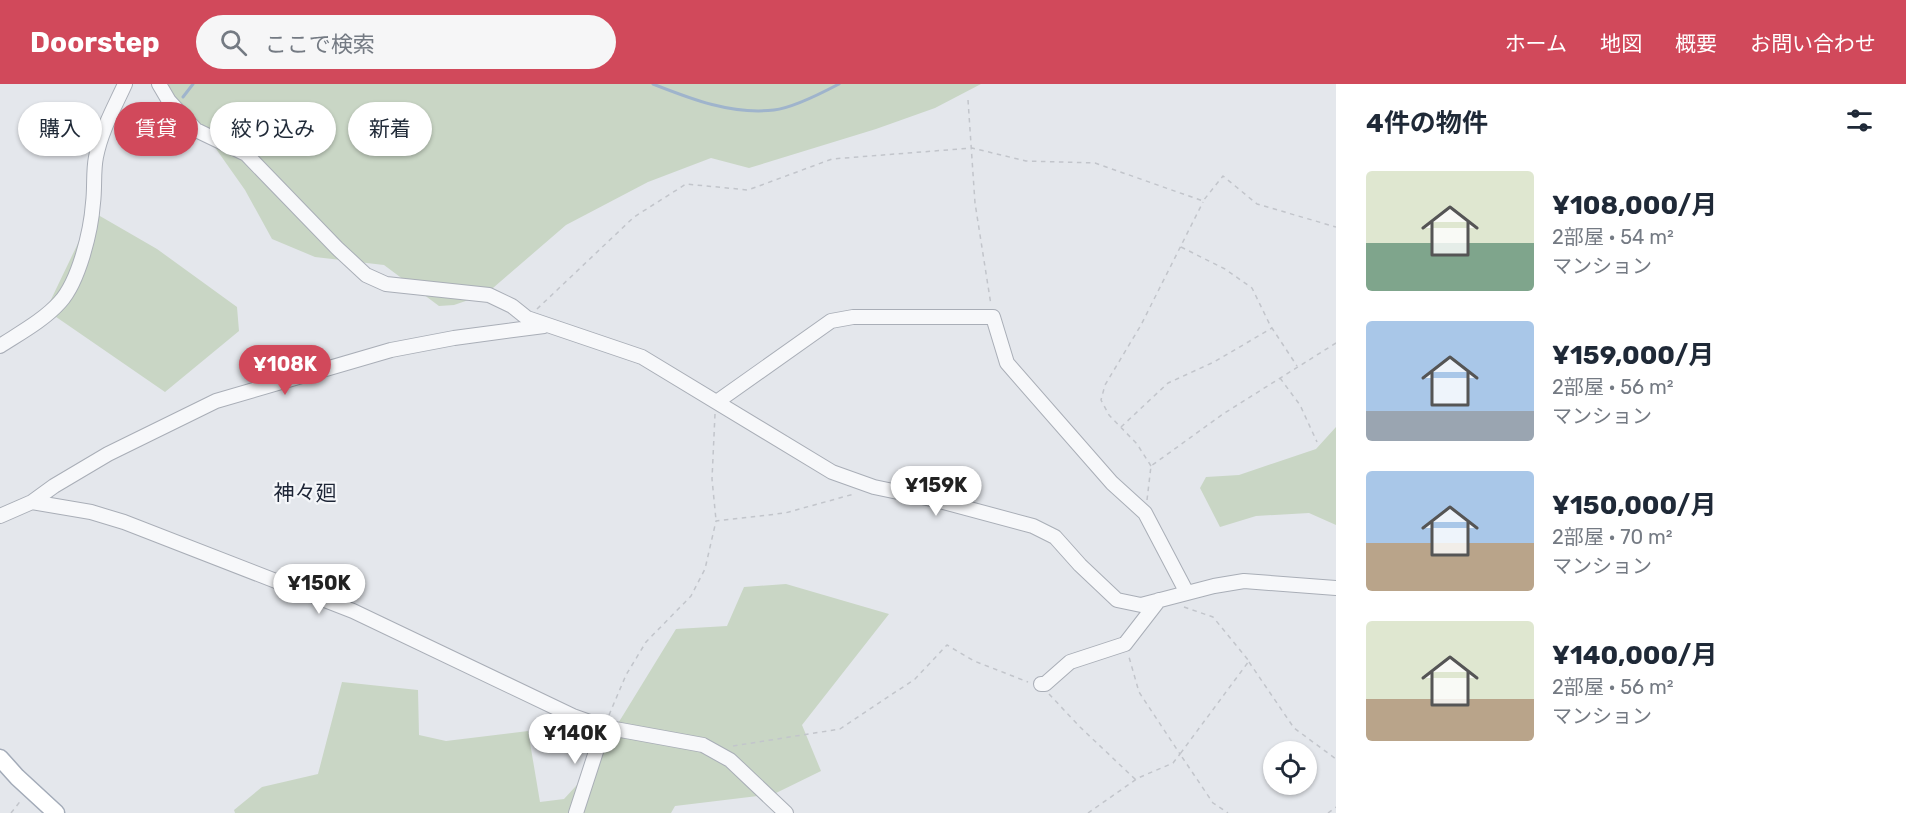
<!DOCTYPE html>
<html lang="ja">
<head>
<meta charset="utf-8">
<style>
  body { margin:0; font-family:Rubik,"Noto Sans JP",sans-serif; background:#f6f6f7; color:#1f2937; height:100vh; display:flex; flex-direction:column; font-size:22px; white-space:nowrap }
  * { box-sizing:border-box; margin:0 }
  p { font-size:20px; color:#747a83 }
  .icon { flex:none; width:33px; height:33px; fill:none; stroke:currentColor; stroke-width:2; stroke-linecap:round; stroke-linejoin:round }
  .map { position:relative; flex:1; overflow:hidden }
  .drawer { display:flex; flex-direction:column; background:#fff; width:570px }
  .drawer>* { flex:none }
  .guide { position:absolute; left:18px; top:18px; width:570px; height:54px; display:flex; gap:12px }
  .controls { position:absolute; left:1263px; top:657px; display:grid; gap:12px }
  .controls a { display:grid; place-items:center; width:54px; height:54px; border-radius:50%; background:#fff; box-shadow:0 2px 4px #0004; font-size:30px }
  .price { position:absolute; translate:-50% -51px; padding:0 14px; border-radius:21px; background:#fff; color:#222; font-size:20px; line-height:39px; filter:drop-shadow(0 2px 3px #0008) }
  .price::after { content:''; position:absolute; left:50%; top:36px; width:18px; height:14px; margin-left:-9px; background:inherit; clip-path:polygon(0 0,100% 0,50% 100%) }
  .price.current { background:#d1495b; color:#fff }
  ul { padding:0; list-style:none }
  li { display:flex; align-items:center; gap:18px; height:150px; padding:0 30px }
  li span { display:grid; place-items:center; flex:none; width:168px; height:120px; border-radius:6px; color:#555 }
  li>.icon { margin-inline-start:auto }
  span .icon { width:72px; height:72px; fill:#fffc; stroke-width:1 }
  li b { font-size:26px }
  h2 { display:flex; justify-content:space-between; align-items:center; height:72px; padding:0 30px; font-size:26px }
  .chip { padding:0 21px; border-radius:27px; background:#fff; box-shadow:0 2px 4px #0004; font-size:21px; line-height:54px }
  .chip.current { background:#d1495b; color:#fff }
  header { display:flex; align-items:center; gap:36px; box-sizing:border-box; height:84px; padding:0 30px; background:#d1495b; color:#fff }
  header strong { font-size:28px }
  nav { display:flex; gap:33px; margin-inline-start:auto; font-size:21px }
  .search { width:420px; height:54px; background:#f6f6f7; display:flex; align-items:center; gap:15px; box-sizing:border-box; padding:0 21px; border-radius:33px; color:#747a83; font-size:22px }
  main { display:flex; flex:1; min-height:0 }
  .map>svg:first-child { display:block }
</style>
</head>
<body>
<header>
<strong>Doorstep</strong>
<div class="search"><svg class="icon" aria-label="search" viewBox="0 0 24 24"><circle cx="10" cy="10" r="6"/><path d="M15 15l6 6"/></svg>ここで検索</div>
<nav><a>ホーム</a><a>地図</a><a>概要</a><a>お問い合わせ</a></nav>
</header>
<main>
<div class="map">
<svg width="1336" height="729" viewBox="0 0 1336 729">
  <rect width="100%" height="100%" fill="#e4e7ec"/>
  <path fill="#c9d6c5" d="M169,0H981L935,24L876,45L749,84L711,74L648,98L566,141L486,210L454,221L439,222L384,181L315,173L272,155L245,106L202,45L168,12Z
    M93,128L157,165L237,223L239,247L165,308L46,226Z
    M1336,343V441L1309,429L1256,432L1220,443L1200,404L1206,393L1239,391L1316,365Z
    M786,500L889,530L802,641L821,687L774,710L675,722L671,729H235L234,726L262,703L318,690L342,598L418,606L419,651L446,657L528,647L540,718L564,715L587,690L676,545L727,542L744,503Z"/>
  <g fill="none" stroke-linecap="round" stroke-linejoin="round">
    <path stroke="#9fb4cc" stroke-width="3" d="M653,0C691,15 732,31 774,26C793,24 822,9 839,0
      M183,13L193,0"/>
    <defs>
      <path id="minor" d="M159,0L169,17L196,46L246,70L337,164L366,191L386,200L489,211L512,222L527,234L642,273L832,388L874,403L936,416L1033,442L1055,453L1080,481L1117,516L1141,521L1214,502L1244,497L1336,504
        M0,262C20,249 44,236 60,218C79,197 91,147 93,119C95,104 93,88 96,73C101,47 114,24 125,0
        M718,317L831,237L853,233H993L1007,279L1112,399L1145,429L1187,509
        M32,418L91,428L124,438L353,527L573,632L604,643L703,661L730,676L786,729
        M0,432L32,418L54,402L108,370L216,317L391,266L454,254L544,242
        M1041,600H1045L1070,578L1125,560L1159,516
        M576,729L604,643"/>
      <path id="major" d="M0,674L17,693L56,729"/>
    </defs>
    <use href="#minor" stroke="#a9aeb7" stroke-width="16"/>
    <use href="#major" stroke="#a3abb8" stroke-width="19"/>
    <path stroke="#c2c5cb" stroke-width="1.5" stroke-dasharray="4.5 4.5" stroke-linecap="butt" d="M968,16L975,119L991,221
      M1181,163L1225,185L1252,204L1270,241L1297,282
      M537,225L634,133L686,100L748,106L832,75L972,64L1026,77L1095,79L1203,117L1223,92L1257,120L1336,143
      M1280,294L1300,321L1317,358
      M715,330L712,395L716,436
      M1121,343L1168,299L1214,278L1272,244
      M1151,382L1137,360L1109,331L1101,316L1105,301L1141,241L1203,118
      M1147,416L1151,382L1223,330L1336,259
      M1184,523L1213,533L1249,577L1180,670L1213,719L1228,729
      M1249,578L1294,644L1336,675
      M1049,610L1080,643L1136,696
      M609,631L626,591L646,558L691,512L705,485L716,437L785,429L854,410
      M733,662L840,645L915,595L947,561L974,577L1028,598
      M11,729L22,715
      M1088,729L1138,694L1173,679L1180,670L1139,608L1129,573
      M1328,729L1336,723"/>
    <use href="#minor" stroke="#f7f8fa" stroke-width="14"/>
    <use href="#major" stroke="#fff" stroke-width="16"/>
  </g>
  <g text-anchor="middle" stroke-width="4.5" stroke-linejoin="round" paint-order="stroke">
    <g font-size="21" fill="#1d2536" stroke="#f4f6f9">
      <text x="305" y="416">神々廻</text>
    </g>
  </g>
</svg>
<div class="controls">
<a><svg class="icon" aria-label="locate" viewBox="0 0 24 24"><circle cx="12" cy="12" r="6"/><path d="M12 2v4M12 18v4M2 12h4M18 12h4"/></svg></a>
</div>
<b class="price current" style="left:285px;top:312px">¥108K</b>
<b class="price" style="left:936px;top:433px">¥159K</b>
<b class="price" style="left:319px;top:531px">¥150K</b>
<b class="price" style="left:575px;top:681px">¥140K</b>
<div class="guide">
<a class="chip">購入</a>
<a class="chip current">賃貸</a>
<a class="chip">絞り込み</a>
<a class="chip">新着</a>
</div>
</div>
<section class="drawer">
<h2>4件の物件<svg class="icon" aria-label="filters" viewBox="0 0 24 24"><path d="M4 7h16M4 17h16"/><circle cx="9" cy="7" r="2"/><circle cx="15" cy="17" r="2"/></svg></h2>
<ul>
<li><span style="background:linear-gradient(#dfe7d0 60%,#7fa58c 0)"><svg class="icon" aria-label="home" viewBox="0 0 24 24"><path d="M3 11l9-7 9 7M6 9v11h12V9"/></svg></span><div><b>¥108,000/月</b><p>2部屋 · 54 m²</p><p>マンション</p></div></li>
<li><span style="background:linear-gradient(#a9c7e8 75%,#9aa5b1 0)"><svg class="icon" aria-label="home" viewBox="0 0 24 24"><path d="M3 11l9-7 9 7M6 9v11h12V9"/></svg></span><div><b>¥159,000/月</b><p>2部屋 · 56 m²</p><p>マンション</p></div></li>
<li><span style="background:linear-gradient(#a9c7e8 60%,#b9a48a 0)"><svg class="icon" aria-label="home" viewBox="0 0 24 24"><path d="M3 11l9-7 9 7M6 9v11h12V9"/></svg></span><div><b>¥150,000/月</b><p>2部屋 · 70 m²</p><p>マンション</p></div></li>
<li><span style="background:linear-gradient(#dfe7d0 65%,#b9a48a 0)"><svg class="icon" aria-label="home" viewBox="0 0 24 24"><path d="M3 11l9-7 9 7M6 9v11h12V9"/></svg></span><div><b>¥140,000/月</b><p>2部屋 · 56 m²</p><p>マンション</p></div></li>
</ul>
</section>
</main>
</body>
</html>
